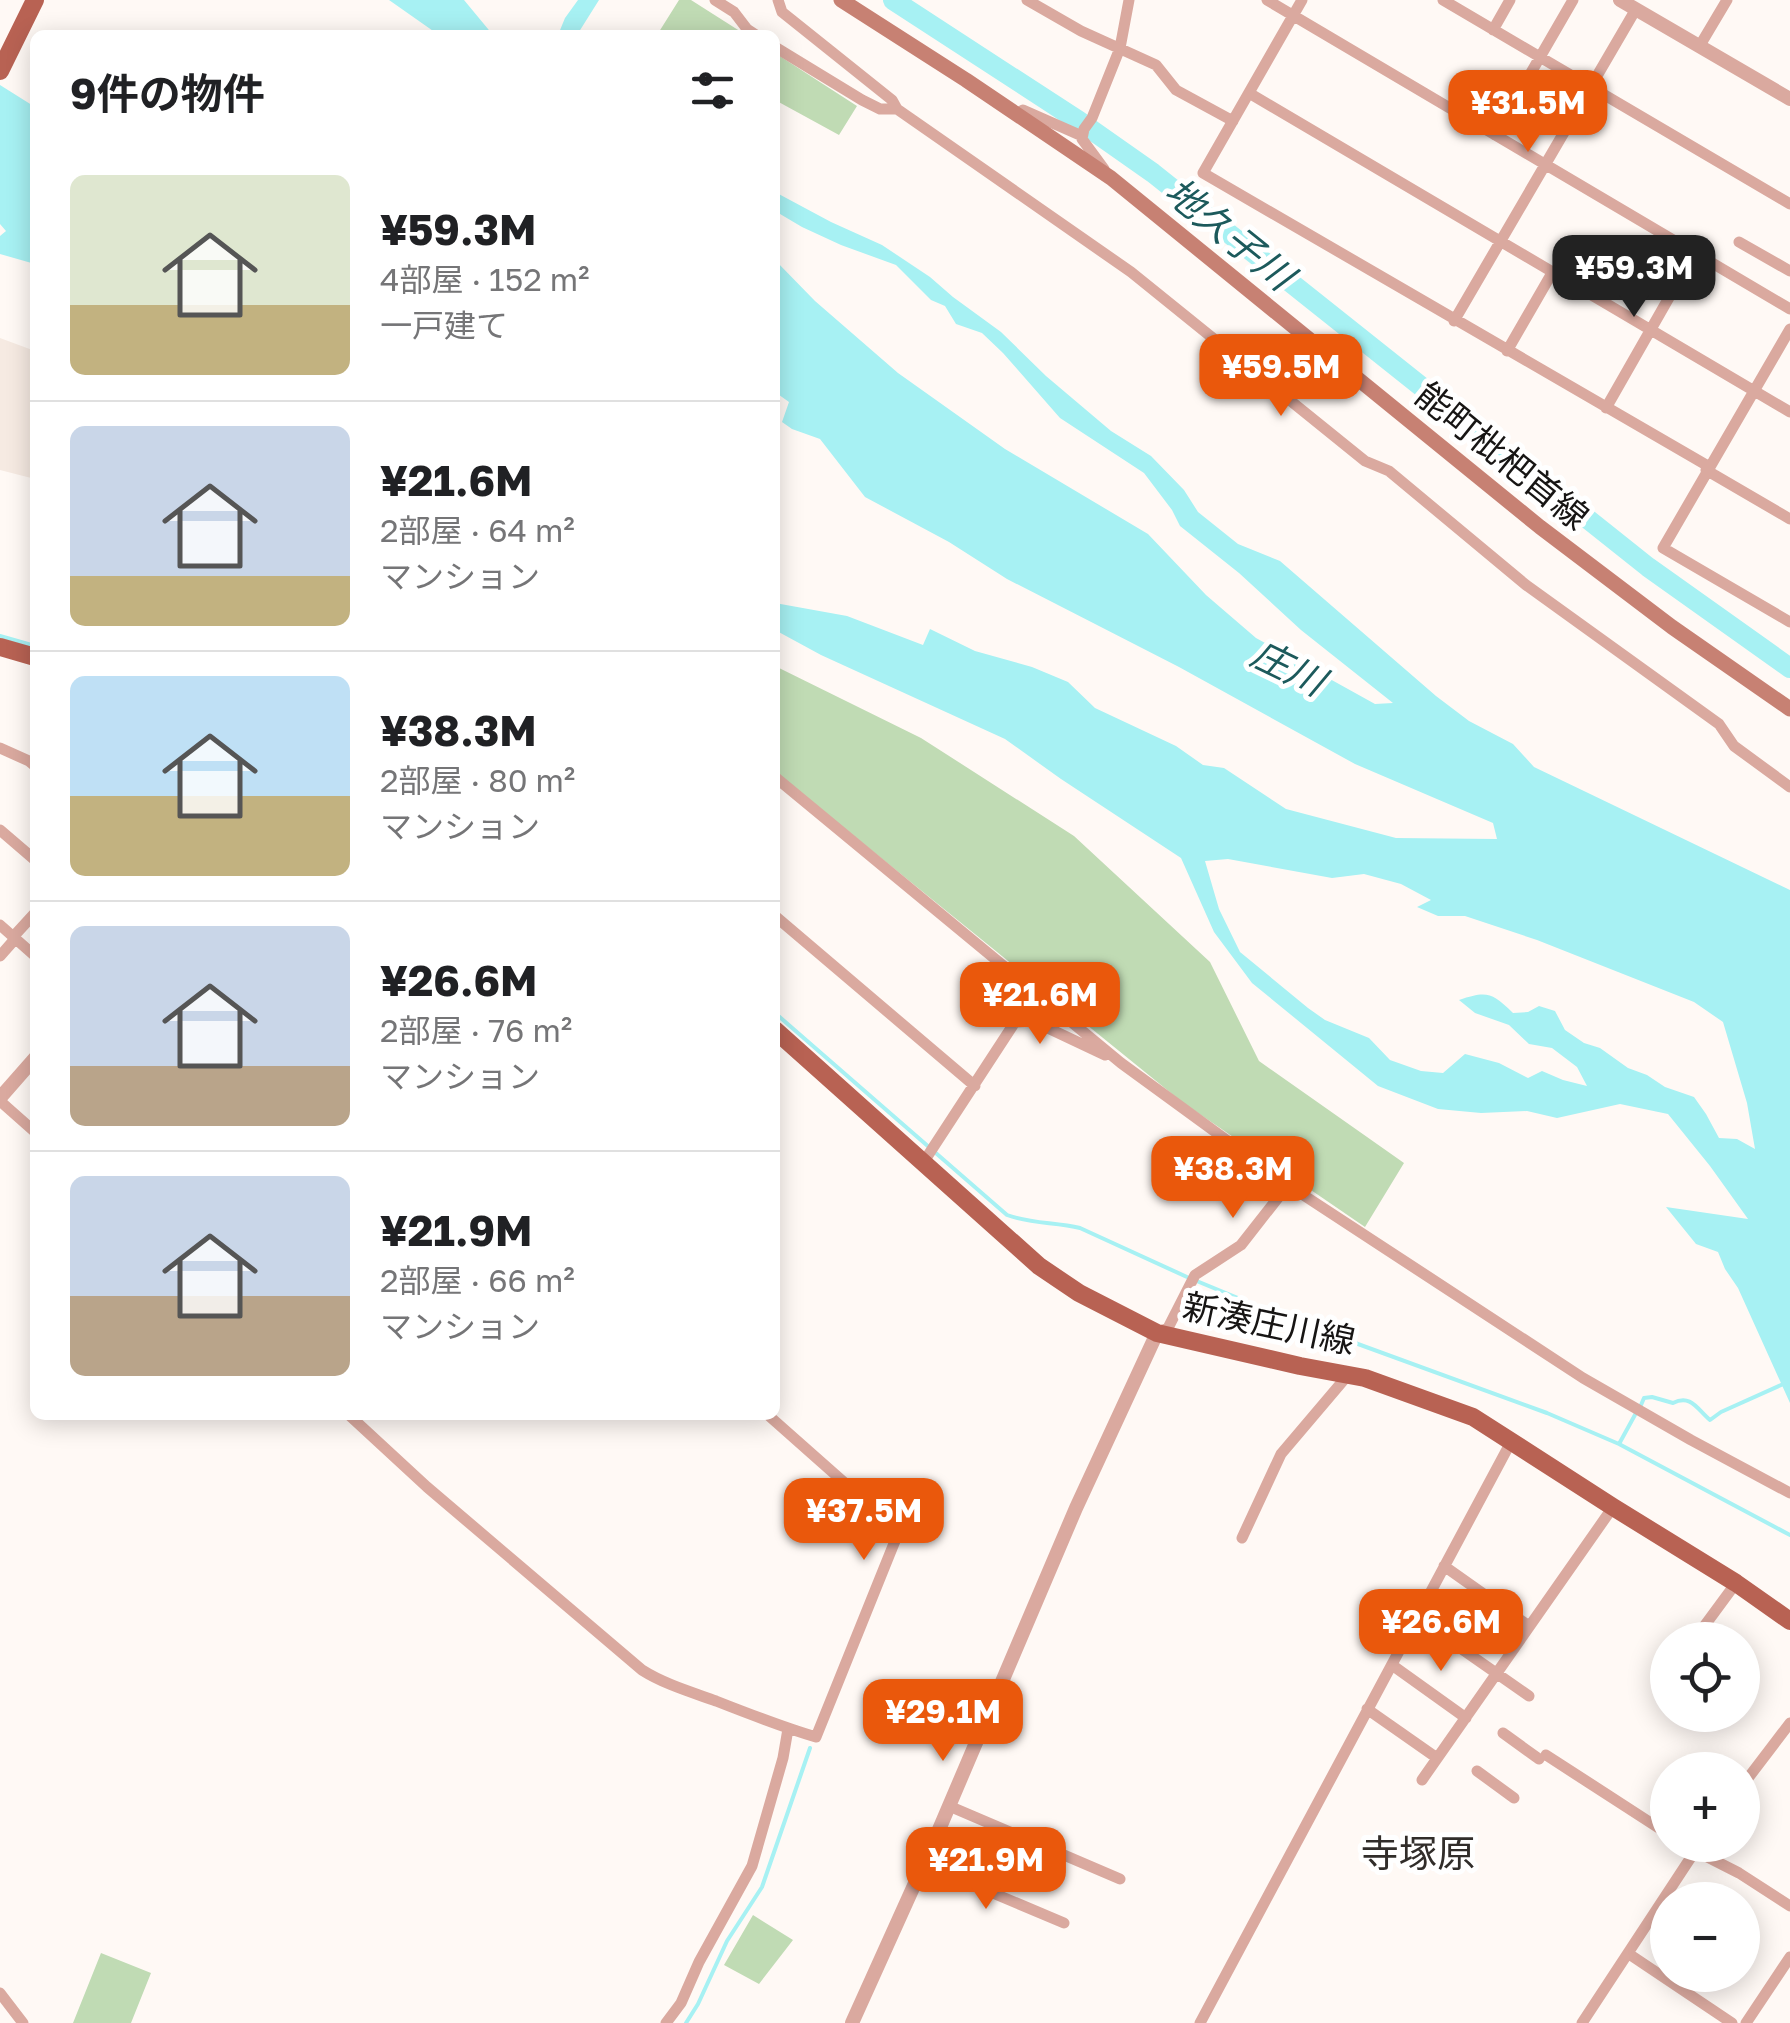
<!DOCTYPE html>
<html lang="ja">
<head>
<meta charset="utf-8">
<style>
  body { margin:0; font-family:"Golos Text","Noto Sans JP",sans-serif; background:#f2f2f2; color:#202124; height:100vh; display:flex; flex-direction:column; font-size:38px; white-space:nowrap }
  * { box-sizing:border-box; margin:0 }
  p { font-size:32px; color:#757577 }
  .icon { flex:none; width:55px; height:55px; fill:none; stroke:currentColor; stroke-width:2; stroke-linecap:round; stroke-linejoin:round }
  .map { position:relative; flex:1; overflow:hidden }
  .side { position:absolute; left:30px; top:30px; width:750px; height:1390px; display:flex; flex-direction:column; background:#fff; border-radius:15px; box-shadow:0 5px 25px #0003 }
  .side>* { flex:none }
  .tools { position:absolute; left:1650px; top:1622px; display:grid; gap:20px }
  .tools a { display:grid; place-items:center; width:110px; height:110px; border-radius:50%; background:#fff; box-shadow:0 5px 25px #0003; font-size:50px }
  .price { position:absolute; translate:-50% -85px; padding:0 22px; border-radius:20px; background:#ea580c; color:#fff; font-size:32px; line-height:65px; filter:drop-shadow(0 2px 5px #0008) }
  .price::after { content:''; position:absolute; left:50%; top:60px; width:30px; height:22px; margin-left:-15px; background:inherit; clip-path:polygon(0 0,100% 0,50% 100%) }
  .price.on { background:#222; color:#fff }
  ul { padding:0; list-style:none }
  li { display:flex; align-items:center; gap:30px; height:250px; padding:0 40px }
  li+li { border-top:2px solid #e0e0e0 }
  li span { display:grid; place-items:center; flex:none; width:280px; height:200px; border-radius:15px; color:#555 }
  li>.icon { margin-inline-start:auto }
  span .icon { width:120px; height:120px; fill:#fffc; stroke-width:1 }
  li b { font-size:42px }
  h2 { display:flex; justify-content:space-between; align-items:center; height:120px; padding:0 40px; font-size:42px }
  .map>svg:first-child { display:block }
</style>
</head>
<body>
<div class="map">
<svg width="1790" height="2023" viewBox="0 0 1790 2023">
  <rect width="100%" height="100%" fill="#fff9f5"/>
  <path fill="#f6eae2" d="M0,338L35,351V479L0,470Z"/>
  <path fill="#c0dbb4" d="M679,0H691L746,35H657Z
    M775,53L857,106L839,135L775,100Z
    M775,666L921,738L1074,836L1210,962L1259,1061L1404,1163L1365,1227L1182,1102L775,772Z
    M753,1915L793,1940L759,1984L724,1965Z
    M101,1953L151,1973L131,2023H73Z"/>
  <path fill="#a7f1f3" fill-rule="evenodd" d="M389,0H464L493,35H436V33Z
    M578,0H599L577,35H558L565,18Z
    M0,85L35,107V264L0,254V236L6,231L0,224Z
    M775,192L831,222L882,245L930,277L953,297L1001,332L1046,376L1111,431L1151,456L1184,490L1198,512L1238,544L1280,561L1436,696L1469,721L1513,744L1534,767L1790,890V1403L1738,1288L1725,1269L1718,1252L1696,1244L1666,1207L1748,1219L1710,1166L1668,1114L1620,1104L1557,1118L1527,1111L1481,1113L1438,1109L1378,1086L1252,983L1214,932L1181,858L1061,779L1005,739L821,655L775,630V603L847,616L923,645L930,629L975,651L1032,667L1068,682L1095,708L1176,746L1203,765L1224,768L1286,809L1396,838L1497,839L1493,823L1355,764L1179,667L1007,579L949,542L865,497L820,439L792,429L782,422L789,402L775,392V260L815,301L898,373L1005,449L1148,534L1206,595L1256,638L1375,704L1393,703L1301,630L1239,573L1180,526L1172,510L1144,473L1060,418L1003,353L982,333L956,324L945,306L931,300L896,265L841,245L802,227L775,211ZM1228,859L1332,878L1364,874L1401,884L1431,900L1417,907L1438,916H1465L1537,940L1694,1002L1723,1022L1747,1103L1755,1149L1737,1139L1719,1138L1706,1114L1694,1097L1665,1087L1647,1075L1628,1068L1600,1048L1584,1043L1565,1030L1555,1011L1539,1006L1528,1012L1513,1013C1491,992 1487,991 1459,1000L1475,1013L1509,1025L1529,1044L1552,1048L1577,1067L1587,1086L1563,1080L1542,1071L1528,1078L1499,1063L1465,1054L1443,1073L1421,1071L1390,1060L1369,1038L1325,1020L1308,1008L1240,952L1219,909L1205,861Z"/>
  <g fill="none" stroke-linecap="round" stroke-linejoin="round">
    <path stroke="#a7f1f3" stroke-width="4" d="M0,636L35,646
      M775,1013L1007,1215C1031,1224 1055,1222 1080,1228L1187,1277L1284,1317L1547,1413L1619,1444L1790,1535
      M1641,1405L1644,1398L1652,1397L1673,1403C1691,1394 1697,1409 1710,1420L1721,1412L1790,1381
      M1619,1444L1636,1413
      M686,2023L698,2004L727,1941L762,1887L810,1748"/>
    <path stroke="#a7f1f3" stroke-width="20" d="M893,0L1079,121L1153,173L1648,567L1790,668"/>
    <path stroke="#daa99f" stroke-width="11" d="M715,0L734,12L747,29L756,35
      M778,0L782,12L892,100L897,109
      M1027,0L1081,31L1156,65L1176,90L1233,121
      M1267,0L1790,309
      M1302,0L1203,173L1708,466
      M1443,0L1790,204
      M1493,30L1510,0
      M775,47L862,100L880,109H897L1131,272L1365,461L1389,471L1526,585L1719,724L1734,746L1790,787
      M1699,47L1727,0
      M1249,93L1790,412
      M1016,114L1023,110L1082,136
      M1495,135L1573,0
      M1104,169L1082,139L1084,129L1092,118L1120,48L1129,0
      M1739,242L1790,271
      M1454,321L1636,9
      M1790,329L1663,548L1790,622
      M1507,351L1552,273
      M1606,408L1695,252
      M1706,470L1790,519
      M0,748L29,761L35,766
      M775,777L1121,1063L1288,1185L1583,1378L1691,1440L1790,1493
      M0,830L35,860
      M775,916L975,1086
      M0,925L35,956
      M13,937L35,913
      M0,956L15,939
      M0,1101L35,1132
      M923,1163L1015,1022L1033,1021L1105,1055
      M1158,1332L1168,1328L1195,1275L1241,1245L1288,1185
      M349,1415L427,1487L642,1670C664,1684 691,1692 716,1701C749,1714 782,1727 816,1737L899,1531L768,1415
      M1242,1538L1281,1454L1348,1375
      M1444,1566L1529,1626
      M1416,1617L1529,1696
      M1694,1640L1736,1583
      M1392,1665L1466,1718
      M1367,1709L1437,1758
      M1503,1733L1539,1759
      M1546,1755L1668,1834
      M1477,1771L1514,1798
      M1422,1780L1613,1507
      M1742,1786L1790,1723
      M949,1806L1120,1879
      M1684,1845L1739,1873L1790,1906
      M924,1864L1064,1923
      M1629,1954L1732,2023
      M0,1993L23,2023
      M666,2023L681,2003L699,1962L752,1866L783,1758L788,1729
      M1200,2023L1512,1440
      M1582,2023L1699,1845
      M1746,2023L1790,1957"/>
    <path stroke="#daa99f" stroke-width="14" d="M1620,0L1790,99
      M0,1098L35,1058
      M852,2023L935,1839L1076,1508L1157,1333"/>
    <path stroke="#c78173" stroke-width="15" d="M841,0L966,80L1111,178L1540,527L1672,627L1790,709"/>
    <path stroke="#b86253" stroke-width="18" d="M0,71L35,0
      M0,647L35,657
      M775,1030L1039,1266L1079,1293L1157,1333L1300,1366L1365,1378L1473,1417L1613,1507L1736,1583L1790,1621"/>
  </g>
  <g text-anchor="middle" stroke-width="10" stroke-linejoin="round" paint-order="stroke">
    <g font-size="35" fill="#171514" stroke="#fff">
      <text transform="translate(1502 456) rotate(39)" y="12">能町枇杷首線</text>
      <text transform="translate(1269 1324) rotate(12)" y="12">新湊庄川線</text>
    </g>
    <g font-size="38" font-style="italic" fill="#1c5a5c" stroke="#fff">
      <text transform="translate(1229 234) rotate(39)" y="13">地久子川</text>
      <text transform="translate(1288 668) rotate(26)" y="13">庄川</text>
    </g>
    <g font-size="38" fill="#312d2a" stroke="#fff">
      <text x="1418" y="1867">寺塚原</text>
    </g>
  </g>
</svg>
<div class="tools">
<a><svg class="icon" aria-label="locate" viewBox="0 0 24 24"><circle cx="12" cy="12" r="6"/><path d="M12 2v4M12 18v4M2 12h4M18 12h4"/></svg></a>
<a>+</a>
<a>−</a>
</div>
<b class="price" style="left:1528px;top:155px">¥31.5M</b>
<b class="price on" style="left:1634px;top:320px">¥59.3M</b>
<b class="price" style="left:1281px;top:419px">¥59.5M</b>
<b class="price" style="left:1040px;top:1047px">¥21.6M</b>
<b class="price" style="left:1233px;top:1221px">¥38.3M</b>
<b class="price" style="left:864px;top:1563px">¥37.5M</b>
<b class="price" style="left:1441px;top:1674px">¥26.6M</b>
<b class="price" style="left:943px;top:1764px">¥29.1M</b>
<b class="price" style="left:986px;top:1912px">¥21.9M</b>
<section class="side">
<h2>9件の物件<svg class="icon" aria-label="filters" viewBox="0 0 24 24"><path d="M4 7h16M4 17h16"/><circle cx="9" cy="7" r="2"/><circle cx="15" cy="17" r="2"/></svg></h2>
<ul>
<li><span style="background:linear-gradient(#dfe7d0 65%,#c2b280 0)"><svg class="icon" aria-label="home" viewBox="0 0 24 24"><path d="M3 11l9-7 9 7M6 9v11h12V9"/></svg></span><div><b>¥59.3M</b><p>4部屋 · 152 m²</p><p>一戸建て</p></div></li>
<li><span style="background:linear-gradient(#c9d6e8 75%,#c2b280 0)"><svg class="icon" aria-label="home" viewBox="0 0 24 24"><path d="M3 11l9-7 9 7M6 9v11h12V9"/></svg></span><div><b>¥21.6M</b><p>2部屋 · 64 m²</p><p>マンション</p></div></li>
<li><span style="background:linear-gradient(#bfe0f5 60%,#c2b280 0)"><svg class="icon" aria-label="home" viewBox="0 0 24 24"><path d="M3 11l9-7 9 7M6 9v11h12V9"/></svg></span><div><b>¥38.3M</b><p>2部屋 · 80 m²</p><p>マンション</p></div></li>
<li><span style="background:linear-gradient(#c9d6e8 70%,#b9a48a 0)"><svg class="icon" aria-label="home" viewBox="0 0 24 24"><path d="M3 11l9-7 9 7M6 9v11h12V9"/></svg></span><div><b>¥26.6M</b><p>2部屋 · 76 m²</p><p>マンション</p></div></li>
<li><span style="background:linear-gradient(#c9d6e8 60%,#b9a48a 0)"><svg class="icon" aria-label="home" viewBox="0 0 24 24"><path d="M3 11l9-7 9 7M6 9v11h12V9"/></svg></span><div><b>¥21.9M</b><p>2部屋 · 66 m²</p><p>マンション</p></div></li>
</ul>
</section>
</div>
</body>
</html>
